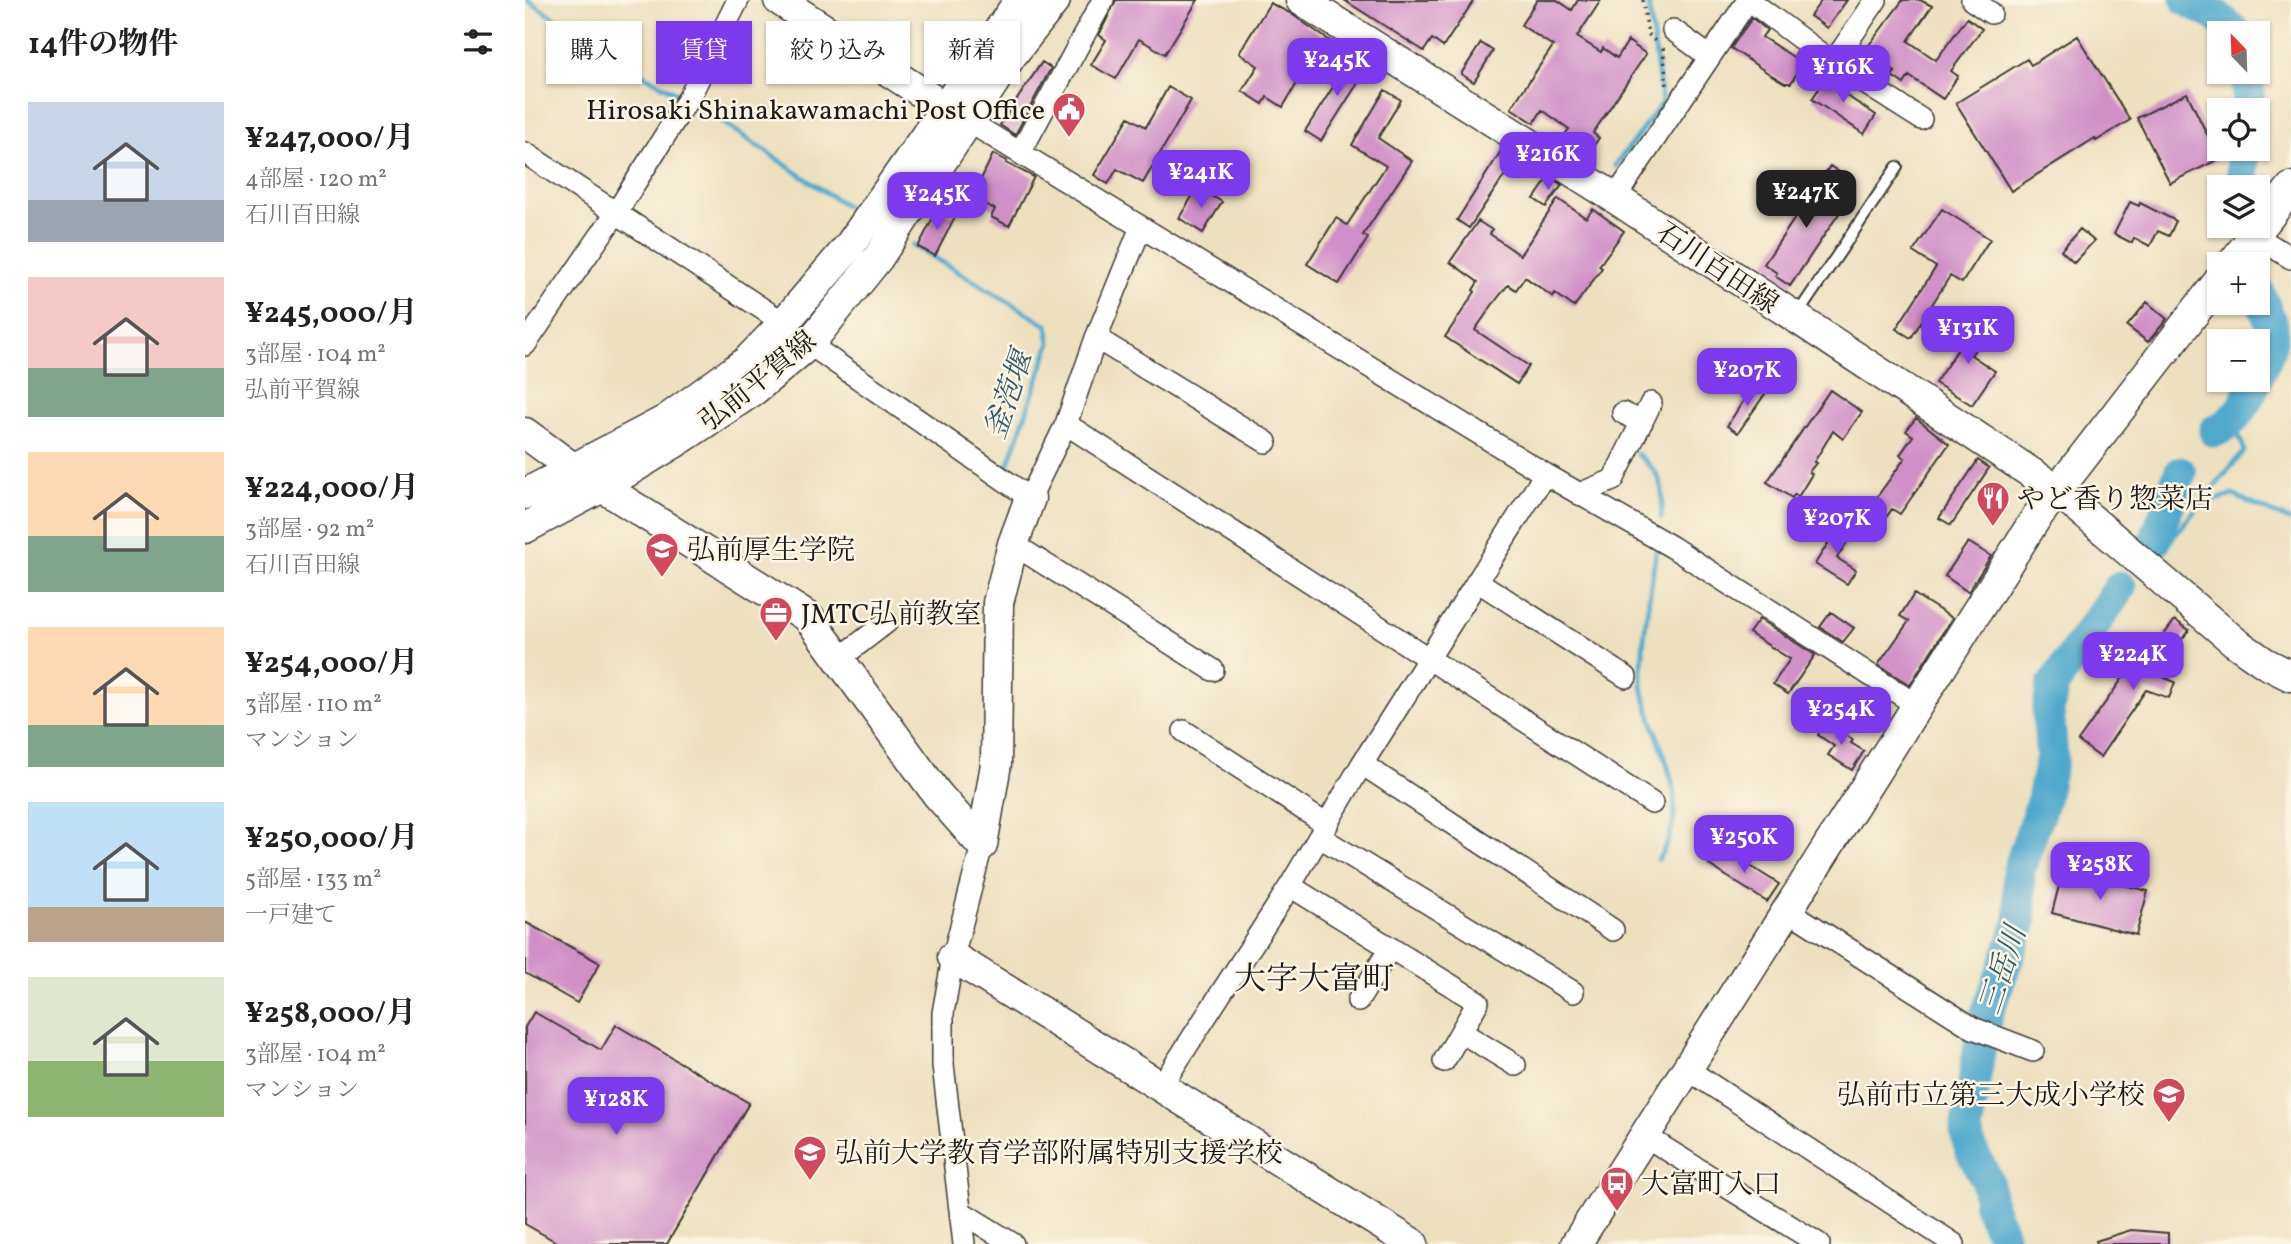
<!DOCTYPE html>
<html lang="ja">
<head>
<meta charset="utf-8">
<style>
  body { margin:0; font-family:Vollkorn,"Noto Serif JP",serif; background:#f2f2f2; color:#222; height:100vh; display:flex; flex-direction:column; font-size:26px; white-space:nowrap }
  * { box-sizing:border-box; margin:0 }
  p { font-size:23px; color:#767676 }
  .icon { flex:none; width:38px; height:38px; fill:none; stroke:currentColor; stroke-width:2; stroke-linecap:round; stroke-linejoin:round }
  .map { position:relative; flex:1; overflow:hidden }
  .side { display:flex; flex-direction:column; background:#fff; width:525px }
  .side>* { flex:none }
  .guide { position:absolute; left:21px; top:21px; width:665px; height:63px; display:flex; gap:14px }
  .needle { width:46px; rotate:337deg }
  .fabs { position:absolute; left:1682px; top:21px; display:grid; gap:14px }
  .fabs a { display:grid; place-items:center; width:63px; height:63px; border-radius:0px; background:#fff; box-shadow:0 2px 5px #0004; font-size:35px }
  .price { position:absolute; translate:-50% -60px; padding:0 16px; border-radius:14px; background:#7c3aed; color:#fff; font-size:23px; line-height:46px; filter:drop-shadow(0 2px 4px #0008) }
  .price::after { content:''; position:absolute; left:50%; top:42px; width:21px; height:16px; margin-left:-10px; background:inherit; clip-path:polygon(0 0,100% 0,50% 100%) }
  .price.on { background:#222; color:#fff }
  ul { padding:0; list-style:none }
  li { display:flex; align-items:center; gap:21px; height:175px; padding:0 28px }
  li span { display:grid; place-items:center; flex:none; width:196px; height:140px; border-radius:0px; color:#555 }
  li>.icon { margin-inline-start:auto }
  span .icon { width:84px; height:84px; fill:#fffc; stroke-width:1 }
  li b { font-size:30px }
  h2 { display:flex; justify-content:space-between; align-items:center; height:84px; padding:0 28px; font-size:30px }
  .pill { padding:0 24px; border-radius:0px; background:#fff; box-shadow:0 2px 5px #0004; font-size:24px; line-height:63px }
  .pill.on { background:#7c3aed; color:#fff }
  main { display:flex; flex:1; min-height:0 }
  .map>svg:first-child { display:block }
</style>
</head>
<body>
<main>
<section class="side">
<h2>14件の物件<svg class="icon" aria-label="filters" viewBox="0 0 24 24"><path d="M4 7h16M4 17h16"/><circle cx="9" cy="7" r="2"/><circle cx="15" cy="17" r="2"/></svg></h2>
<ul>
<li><span style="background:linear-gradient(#c9d6e8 70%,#9aa5b1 0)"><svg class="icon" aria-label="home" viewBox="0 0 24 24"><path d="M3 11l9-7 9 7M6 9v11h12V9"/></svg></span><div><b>¥247,000/月</b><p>4部屋 · 120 m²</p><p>石川百田線</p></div></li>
<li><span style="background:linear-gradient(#f6c9c9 65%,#7fa58c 0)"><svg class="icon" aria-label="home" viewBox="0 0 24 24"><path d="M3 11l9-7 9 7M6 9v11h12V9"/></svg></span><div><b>¥245,000/月</b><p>3部屋 · 104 m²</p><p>弘前平賀線</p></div></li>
<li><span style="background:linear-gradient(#ffd9b3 60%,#7fa58c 0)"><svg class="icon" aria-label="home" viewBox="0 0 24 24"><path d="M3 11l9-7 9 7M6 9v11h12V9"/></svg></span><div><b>¥224,000/月</b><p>3部屋 · 92 m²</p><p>石川百田線</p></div></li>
<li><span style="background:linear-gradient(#ffd9b3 70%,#7fa58c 0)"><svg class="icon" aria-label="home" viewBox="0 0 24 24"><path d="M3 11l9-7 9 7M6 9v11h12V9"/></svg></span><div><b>¥254,000/月</b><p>3部屋 · 110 m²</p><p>マンション</p></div></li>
<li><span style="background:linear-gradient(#bfe0f5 75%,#b9a48a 0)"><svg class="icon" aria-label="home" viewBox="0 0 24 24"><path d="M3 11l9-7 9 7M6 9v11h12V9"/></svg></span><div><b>¥250,000/月</b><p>5部屋 · 133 m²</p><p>一戸建て</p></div></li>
<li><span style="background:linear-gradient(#dfe7d0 60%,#8fb573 0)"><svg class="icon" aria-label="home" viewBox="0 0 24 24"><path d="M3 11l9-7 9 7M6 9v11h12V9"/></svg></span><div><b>¥258,000/月</b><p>3部屋 · 104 m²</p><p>マンション</p></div></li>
</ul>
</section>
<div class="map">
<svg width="1766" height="1244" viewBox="0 0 1766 1244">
  <rect width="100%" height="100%" fill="#fcf5e5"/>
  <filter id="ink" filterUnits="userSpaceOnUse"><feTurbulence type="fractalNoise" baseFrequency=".0143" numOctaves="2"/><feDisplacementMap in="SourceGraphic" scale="14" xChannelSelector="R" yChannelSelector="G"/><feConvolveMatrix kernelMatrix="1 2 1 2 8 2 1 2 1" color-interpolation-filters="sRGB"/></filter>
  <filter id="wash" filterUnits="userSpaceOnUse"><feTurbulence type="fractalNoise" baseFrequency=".00686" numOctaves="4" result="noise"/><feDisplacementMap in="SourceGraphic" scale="28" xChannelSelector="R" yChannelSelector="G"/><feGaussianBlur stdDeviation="1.57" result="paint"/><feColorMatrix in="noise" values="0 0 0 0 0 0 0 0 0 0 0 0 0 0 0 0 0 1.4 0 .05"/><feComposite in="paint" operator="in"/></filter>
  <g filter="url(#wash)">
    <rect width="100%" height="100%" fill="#ede0bf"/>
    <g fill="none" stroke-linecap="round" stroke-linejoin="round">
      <path stroke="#50a9cd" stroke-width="5" d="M2,0L111,71L156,95
        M168,102L321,206
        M1090,166L1137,103L1123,0
        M388,245L522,325L525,343L482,469
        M1112,454C1137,474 1140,487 1136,518
        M1675,504L1719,451C1718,439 1710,433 1708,421
        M1646,540L1675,504L1708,495L1766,521
        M1131,550C1125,595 1116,641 1117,685C1118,696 1123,707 1126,717C1143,771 1166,807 1133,860"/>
      <path stroke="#50a9cd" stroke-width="33" d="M1662,0L1692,16L1711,33
        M1723,72V110
        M1717,149L1718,187
        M1732,289C1751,334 1753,332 1732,377
        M1690,431C1714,421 1721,402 1731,380
        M1630,541L1655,473
        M1479,1244L1476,1232L1465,1207L1462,1180L1445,1148L1441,1131L1455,1046L1461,1016L1496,921L1493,873L1518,799L1527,757L1523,711L1528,685L1595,587"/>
    </g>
    <g id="blocks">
      <path fill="#d08fc6" d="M591,0H673L640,54L614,39L591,79L566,65L581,40L574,35Z
        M819,0H949L918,47L907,39L899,51Z
        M1012,0H1032L1047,10L1053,0H1076L1052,37L1076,52L1078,48L1092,58L1103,41L1121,54L1068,133L1074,138L1063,154L1038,137L1044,129L1017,110L1009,123L986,108L1028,46L996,25Z
        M1297,0H1322L1302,28L1285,16Z
        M1378,0H1395L1407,6L1383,41L1411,60L1442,18L1457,29L1426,71L1433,76L1418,99L1384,76L1379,84L1367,76L1370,72L1365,67L1341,49Z
        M745,3L765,13L805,41L783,77L778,73L758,107L742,97L738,104L717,91L733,66L714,53Z
        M1227,18L1242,30L1237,37L1278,63L1266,83H1260L1243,73L1206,48Z
        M1552,36L1605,120L1571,141L1570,138L1486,191L1431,103L1502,59L1506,65Z
        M956,43L968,51L949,82L936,74Z
        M829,54L845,64L796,141L780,131Z
        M517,62L526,68L490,135L475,125Z
        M1303,75L1317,84L1313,90L1351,115L1339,134L1287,99Z
        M643,87L666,100L618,183L592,169L583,184L569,175L604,117L621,127Z
        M860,90L876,100L853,138L887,161L838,235L843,238L814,284L782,264L811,218L822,225L861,166L827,145Z
        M1662,93L1694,159L1645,183L1612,118Z
        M978,148L992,157L944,228L932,220Z
        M468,154L482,161L481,163L509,177L484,226L466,217L470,209L447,198Z
        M1305,166L1317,174L1302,195L1319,206L1265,286L1250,276L1252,273L1239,264Z
        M1024,177L1037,185L1021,207L1009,199Z
        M673,187L697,202L678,233L654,218Z
        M1033,199L1061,218L1068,209L1099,231L1074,266L1077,268L1049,307L1030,293L1028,297L1000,277L991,290L983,285L968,304L950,330L1004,366L992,384L920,337L950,292L948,290L953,282L925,262L953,221L967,230L965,234L995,255Z
        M1605,202L1614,206L1615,203L1651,221L1644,236L1633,231L1625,246L1609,238L1607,243L1589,234Z
        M413,208L430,217L410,256L393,247Z
        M1417,209L1465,239L1437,283L1425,276L1386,338L1371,329L1411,267L1388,252Z
        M1555,229L1569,241L1549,262L1536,250Z
        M1622,302L1642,319L1623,342L1602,326Z
        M1457,314L1469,322L1446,355L1470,371L1447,405L1410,383Z
        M1230,383L1242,391L1213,433L1202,426Z
        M1305,390L1337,412L1318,439L1308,431L1289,462L1291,463L1284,472L1287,474L1273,497L1270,494L1267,498L1242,482Z
        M1391,418L1424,444L1375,514L1367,509L1360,519L1344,508L1380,458L1375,455L1388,436L1381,431Z
        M1453,460L1464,468L1426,525L1414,518Z
        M1315,524L1328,532L1312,558L1331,570L1322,584L1290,564Z
        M1443,542L1466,556L1443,592L1420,576Z
        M1389,594L1427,618L1385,685L1353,665L1384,621L1375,616Z
        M1306,612L1329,628L1318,642L1295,627Z
        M1234,619L1290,655L1263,694L1248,684L1265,659L1224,633Z
        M1650,620L1664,630L1631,674L1650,682L1644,698L1621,690L1575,757L1553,741L1602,672L1605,664L1614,668Z
        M1301,723L1328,740L1326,743L1339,751L1327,770L1303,755L1309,746L1293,735Z
        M1195,847L1254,884L1242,902L1184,865Z
        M1538,870L1623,891L1611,935L1527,913Z
        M0,922L75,963L52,1003L0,973Z
        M9,1012L76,1050L91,1025L224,1103L142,1244H35L0,1224V1027Z
        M1606,1230L1643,1233V1244H1572L1571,1241Z"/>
    </g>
  </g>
  <g filter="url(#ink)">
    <use href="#blocks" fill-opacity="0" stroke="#3b3934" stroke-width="2"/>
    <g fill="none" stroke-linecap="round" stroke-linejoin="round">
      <defs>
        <path id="lane" d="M1272,315L1372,167"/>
        <path id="street" d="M1224,0L1308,63L1396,119
          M1447,0L1466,13
          M1148,30L1185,57
          M1308,63L1351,0
          M433,115L1020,474L1147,547L1393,706
          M0,153L259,323
          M495,153L578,0
          M1090,198L1223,0
          M1729,235L1766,258
          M571,338L741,442
          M284,344L505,498L541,424L571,338L616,227
          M0,345L91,213L165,96L213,0
          M1098,413L1117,422
          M541,424L1127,803
          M1054,494L1088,480L1126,403
          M488,544L688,670
          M952,581L1101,677
          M314,659L362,622
          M659,731L802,825
          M837,764L1088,930
          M795,837L1048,992
          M765,886L953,1002L919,1061
          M1264,911L1448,1028L1508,1051
          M833,1001L865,948
          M936,1032L990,1065
          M1162,1069L1429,1244
          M635,1088L765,886L837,764L1020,474
          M1120,1136L1294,1244
          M436,1212L488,1244
          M439,1244L418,1065V1013L428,957L457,845"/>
        <path id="secondary" d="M254,0L419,107
          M776,0L1090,198L1532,490L1710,642L1740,663L1766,676
          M1707,264L1766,188
          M0,433L49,469L284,618L412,794L457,845
          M0,494L141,420L221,362L259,323L325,245L495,0
          M0,528L77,487L154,440L229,390L284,344L353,258L486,56L530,0
          M457,845L471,764L473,603L488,544L505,498
          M428,957L888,1244
          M1051,1244L1511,518L1694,281"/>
      </defs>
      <use href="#lane" stroke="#3b3934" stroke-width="14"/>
      <use href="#street" stroke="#3b3934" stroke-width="24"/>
      <use href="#secondary" stroke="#3b3934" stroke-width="33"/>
      <path stroke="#3b3934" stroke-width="3.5" stroke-dasharray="2 5" stroke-linecap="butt" d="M1118,0L1123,34L1132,43
        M1138,48L1142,85"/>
      <use href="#lane" stroke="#fff" stroke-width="10"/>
      <use href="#street" stroke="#fff" stroke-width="21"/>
      <use href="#secondary" stroke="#fff" stroke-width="30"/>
    </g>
  </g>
  <defs>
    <symbol id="civic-pin" viewBox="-11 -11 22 30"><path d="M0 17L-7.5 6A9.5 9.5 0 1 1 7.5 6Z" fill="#d1495b" stroke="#fcf5e5"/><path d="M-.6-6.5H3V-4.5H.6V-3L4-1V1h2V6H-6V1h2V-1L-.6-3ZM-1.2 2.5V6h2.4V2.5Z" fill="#fff"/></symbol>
    <symbol id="restaurant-pin" viewBox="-11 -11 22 30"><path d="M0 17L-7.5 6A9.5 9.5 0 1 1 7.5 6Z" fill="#d1495b" stroke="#fcf5e5"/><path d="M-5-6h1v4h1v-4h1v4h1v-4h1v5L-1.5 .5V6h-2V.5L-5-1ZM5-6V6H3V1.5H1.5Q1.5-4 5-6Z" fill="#fff"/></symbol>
    <symbol id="school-pin" viewBox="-11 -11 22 30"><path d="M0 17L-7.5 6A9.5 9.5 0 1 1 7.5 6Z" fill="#d1495b" stroke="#fcf5e5"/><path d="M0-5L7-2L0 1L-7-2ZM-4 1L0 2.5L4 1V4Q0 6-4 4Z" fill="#fff"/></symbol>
    <symbol id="office-pin" viewBox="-11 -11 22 30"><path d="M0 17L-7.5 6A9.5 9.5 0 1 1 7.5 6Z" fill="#d1495b" stroke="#fcf5e5"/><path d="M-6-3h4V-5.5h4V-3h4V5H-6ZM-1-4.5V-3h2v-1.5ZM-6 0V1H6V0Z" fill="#fff"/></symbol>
    <symbol id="bus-pin" viewBox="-11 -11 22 30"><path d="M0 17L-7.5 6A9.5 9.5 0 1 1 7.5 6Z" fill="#d1495b" stroke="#fcf5e5"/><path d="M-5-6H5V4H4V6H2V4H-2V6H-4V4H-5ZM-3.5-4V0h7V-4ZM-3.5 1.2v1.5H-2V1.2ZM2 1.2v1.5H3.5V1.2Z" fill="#fff"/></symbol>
  </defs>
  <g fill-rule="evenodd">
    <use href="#civic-pin" x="525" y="90" width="38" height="52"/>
    <use href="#restaurant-pin" x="1449" y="479" width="38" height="52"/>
    <use href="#school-pin" x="118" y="530" width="38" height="52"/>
    <use href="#office-pin" x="232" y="594" width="38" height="52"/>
    <use href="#school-pin" x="1625" y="1075" width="38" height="52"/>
    <use href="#school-pin" x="266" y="1133" width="38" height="52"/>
    <use href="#bus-pin" x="1073" y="1164" width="38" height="52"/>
  </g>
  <g text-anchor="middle" stroke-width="5" stroke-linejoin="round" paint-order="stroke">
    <g font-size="28" fill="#1c1c1c" stroke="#fcf5e5" text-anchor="start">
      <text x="520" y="119" text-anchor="end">Hirosaki Shinakawamachi Post Office</text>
      <text x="1492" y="508">やど香り惣菜店</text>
      <text x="162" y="559">弘前厚生学院</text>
      <text x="276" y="623">JMTC弘前教室</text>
      <text x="1620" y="1104" text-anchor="end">弘前市立第三大成小学校</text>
      <text x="310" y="1162">弘前大学教育学部附属特別支援学校</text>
      <text x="1116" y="1193">大富町入口</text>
    </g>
    <g font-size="28" fill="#1c1c1c" stroke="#fcf5e5">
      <text transform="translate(1193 267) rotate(34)" y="10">石川百田線</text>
      <text transform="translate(232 380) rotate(-39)" y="10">弘前平賀線</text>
    </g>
    <g font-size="30" font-style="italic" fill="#335b6c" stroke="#fcf5e5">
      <text transform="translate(483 395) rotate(-71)" y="10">釜萢堰</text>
      <text transform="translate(1477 970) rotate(-72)" y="10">三岳川</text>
    </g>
    <g font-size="32" fill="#1c1c1c" stroke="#fcf5e5">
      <text x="789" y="989">大字大富町</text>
    </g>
  </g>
</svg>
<div class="fabs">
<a><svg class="needle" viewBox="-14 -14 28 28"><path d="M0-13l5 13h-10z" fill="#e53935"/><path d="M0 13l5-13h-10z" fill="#767676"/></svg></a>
<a><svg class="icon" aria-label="locate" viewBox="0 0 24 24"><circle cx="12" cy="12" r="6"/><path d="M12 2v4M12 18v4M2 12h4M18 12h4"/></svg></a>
<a><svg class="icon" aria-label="layers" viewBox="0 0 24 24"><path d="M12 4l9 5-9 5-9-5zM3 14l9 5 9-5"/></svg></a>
<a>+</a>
<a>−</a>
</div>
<b class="price" style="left:812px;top:98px">¥245K</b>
<b class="price" style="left:1318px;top:105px">¥116K</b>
<b class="price" style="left:1023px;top:192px">¥216K</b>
<b class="price" style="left:676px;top:210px">¥241K</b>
<b class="price on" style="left:1281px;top:230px">¥247K</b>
<b class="price" style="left:412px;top:232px">¥245K</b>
<b class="price" style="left:1443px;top:366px">¥131K</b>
<b class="price" style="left:1222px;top:408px">¥207K</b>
<b class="price" style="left:1312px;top:556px">¥207K</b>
<b class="price" style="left:1608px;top:692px">¥224K</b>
<b class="price" style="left:1316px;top:747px">¥254K</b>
<b class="price" style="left:1219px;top:875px">¥250K</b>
<b class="price" style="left:1575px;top:902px">¥258K</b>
<b class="price" style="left:91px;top:1137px">¥128K</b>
<div class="guide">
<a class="pill">購入</a>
<a class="pill on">賃貸</a>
<a class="pill">絞り込み</a>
<a class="pill">新着</a>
</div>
</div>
</main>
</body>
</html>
